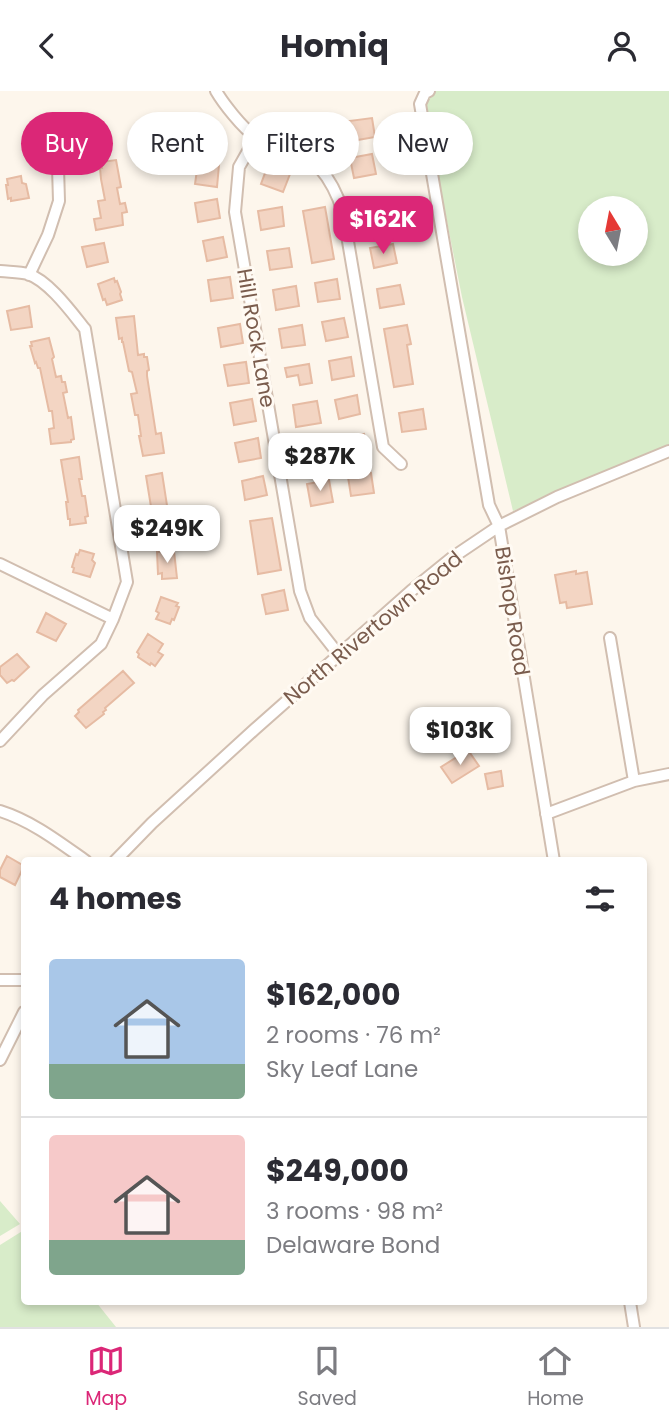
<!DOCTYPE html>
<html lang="en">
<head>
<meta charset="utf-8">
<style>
  body { margin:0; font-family:Poppins,sans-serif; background:#f2f2f3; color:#2b2b33; height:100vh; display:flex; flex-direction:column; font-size:26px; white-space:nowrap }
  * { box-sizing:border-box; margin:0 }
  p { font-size:23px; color:#7c7c81 }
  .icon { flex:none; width:38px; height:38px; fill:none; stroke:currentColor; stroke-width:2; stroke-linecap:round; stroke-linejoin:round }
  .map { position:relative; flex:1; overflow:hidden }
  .sheet { position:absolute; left:21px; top:766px; width:626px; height:448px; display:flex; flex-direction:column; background:#fff; border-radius:7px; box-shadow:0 4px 10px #0003 }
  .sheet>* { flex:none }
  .banner { position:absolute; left:21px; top:21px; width:628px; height:63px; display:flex; gap:14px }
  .needle { width:46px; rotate:350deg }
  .fabs { position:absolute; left:578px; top:105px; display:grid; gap:14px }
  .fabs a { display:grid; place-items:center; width:70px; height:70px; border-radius:50%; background:#fff; box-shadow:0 4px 10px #0003; font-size:35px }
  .price { position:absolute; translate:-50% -60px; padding:0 16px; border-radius:14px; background:#fff; color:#222; font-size:23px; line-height:46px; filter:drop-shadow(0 2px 4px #0008) }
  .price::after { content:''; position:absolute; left:50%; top:42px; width:21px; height:16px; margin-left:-10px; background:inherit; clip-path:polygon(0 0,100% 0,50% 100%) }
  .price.selected { background:#db2777; color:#fff }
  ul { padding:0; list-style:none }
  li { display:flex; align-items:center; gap:21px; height:175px; padding:0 28px }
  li+li { border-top:2px solid #e1e1e2 }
  li span { display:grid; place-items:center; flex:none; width:196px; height:140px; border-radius:7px; color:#555 }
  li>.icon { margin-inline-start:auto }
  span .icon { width:84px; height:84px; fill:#fffc; stroke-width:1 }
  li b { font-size:30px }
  h2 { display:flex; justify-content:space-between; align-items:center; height:84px; padding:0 28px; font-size:30px }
  .chip { padding:0 24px; border-radius:32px; background:#fff; box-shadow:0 4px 10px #0003; font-size:24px; line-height:63px }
  .chip.selected { background:#db2777; color:#fff }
  header { display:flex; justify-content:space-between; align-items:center; height:91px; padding:0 28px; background:#fff; font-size:32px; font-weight:700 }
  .dock { display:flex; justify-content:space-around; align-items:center; height:98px; border-top:2px solid #e1e1e2; background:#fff; font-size:19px; color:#7c7c81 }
  .dock a { display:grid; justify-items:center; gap:4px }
  .dock .selected { color:#db2777 }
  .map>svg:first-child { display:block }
</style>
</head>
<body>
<header><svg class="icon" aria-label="back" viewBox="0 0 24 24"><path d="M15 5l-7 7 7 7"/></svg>Homiq<svg class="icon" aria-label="person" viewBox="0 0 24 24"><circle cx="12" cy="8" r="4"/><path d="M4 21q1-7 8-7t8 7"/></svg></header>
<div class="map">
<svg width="669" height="1236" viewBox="0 0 669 1236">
  <rect width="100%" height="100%" fill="#fdf6ec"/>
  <path fill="#d8ecc9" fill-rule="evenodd" d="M421,0H669V358L513,420L462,206ZM590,117H635V163H590Z
    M0,1110L20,1133L0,1145Z
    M24,1139V1211H96L116,1236H0V1154Z"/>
  <path fill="#f3d5c3" stroke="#e6bba3" stroke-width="2" d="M372,27L375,46L352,50L349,30Z
    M218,40L222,59L200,63L196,45Z
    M372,63L376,83L354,87L350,67Z
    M116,69L121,96L117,97L120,113L125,112L127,121L122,122L123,134L96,139L94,128L101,127L98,110L105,109L101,88L100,77H102L101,71Z
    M198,72L219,74L217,96L195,93Z
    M268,74L290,83L283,101L261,93Z
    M21,85L22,92L26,93L29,107L11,110V107L8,108L6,94H8L7,88Z
    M217,108L220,127L198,131L195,112Z
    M387,112L390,131L367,135L364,116Z
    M282,116L284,135L261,139L258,120Z
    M325,116L334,168L312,172L303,120Z
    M223,146L227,166L207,170L203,150Z
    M104,152L108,171L87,176L82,156Z
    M393,153L397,172L374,177L370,157Z
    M289,157L292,176L270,179L267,160Z
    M230,186L233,207L211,210L208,189Z
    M114,187L115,191L117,190L121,201L120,203L122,209L107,214L105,208L103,209L98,193Z
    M337,188L340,208L318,211L315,192Z
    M400,194L404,213L380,217L377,198Z
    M296,195L299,215L276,219L273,199Z
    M29,215L32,236L11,239L7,220Z
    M134,225L138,264L144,263V266H147L149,279L147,280V285L156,343L161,342L164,362L143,365L139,345H141L138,324H135L131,303L137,302L132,281L129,280L123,251H122V247L119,248L116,227Z
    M344,227L348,246L326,250L322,231Z
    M240,233L243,252L221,256L218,237Z
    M302,234L305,254L282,257L279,238Z
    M407,234L411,253L407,254L413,293L394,296L384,238Z
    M49,247L54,266L52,268L56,286L61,285L62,291H65L67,301L63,302L68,327L71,326L74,348L71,349V351L51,353L49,338L54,337L52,320H49L40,277H38L36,271L35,272L30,255H32L31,251Z
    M351,266L354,285L332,289L329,270Z
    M246,271L249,292L228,295L224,274Z
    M309,273L312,292L300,294L298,284L287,286L285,277Z
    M357,304L360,323L339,328L335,309Z
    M252,308L256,330L234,334L230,312Z
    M317,310L321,332L296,336L293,314Z
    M423,318L426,338L402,341L399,322Z
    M364,343L368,363L346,366L343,347Z
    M258,347L261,367L239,371L235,352Z
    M323,350L326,370L302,373L299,354Z
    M79,366L82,388H79L82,405H85L88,425L85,426L86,432L70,434V428H68L66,411H68L61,369Z
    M162,382L168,421H170V424H172L174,436L172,438L173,444L158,446L157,440H155L146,385Z
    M371,382L374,402L351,405L348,386Z
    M263,385L267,404L245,409L242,390Z
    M329,389L333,411L311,415L307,393Z
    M272,427L281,479L258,483L250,430Z
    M80,459L94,463L92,469L95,472L90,486L73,481L74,477L72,476L76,463L78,464Z
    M174,460L177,487L162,488V482L158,483L157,461Z
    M576,480V483L587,481L592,513L567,517L566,511L560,512L555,484Z
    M284,499L288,519L266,523L262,504Z
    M161,506L178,512L176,515L179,516L174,529L172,528L170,533L156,528L159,522L156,520Z
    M46,522L66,533L56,550L37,541Z
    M148,543L163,553L158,561L163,564L155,575L151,572L150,574L138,566L139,563L137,561Z
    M17,563L29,576L14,590L12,589L7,592L0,584V576Z
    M123,580L134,592L105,617L106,619L103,621L104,623L86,637L75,625L79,621L78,619Z
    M468,659L479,675L452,692L441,676Z
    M501,680L503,695L488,698L485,683Z
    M7,765L24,775L15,794L0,786V779Z"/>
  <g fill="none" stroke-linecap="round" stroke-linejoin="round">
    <defs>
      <path id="minor" d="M216,0C223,12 243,38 255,45C262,49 273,47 281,50C314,62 333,89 343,121L383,356L401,373
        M429,0L425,2L420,13L489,414L499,435L554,770
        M256,46L239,76L235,121L300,500L310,527L339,564
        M0,180C9,181 20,181 28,183C49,190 72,222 85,238L127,491L113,528L101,553L43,604L0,650
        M29,184L48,144L59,110L58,76
        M0,473L113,528
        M610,547L634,690
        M0,720C32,730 59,751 86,770
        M546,723L634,690L669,683
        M115,770L152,732L255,638L411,500L453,466L499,435L557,406L669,360
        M0,889H24
        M0,969L24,921
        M630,1211L634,1236"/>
    </defs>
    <use href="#minor" stroke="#d1beb0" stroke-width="14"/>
    <use href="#minor" stroke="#fff" stroke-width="10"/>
  </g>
  <g text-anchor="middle" stroke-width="6" stroke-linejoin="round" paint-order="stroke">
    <g font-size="21" fill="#7a5c4d" stroke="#fffaf3">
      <text transform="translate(256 247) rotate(80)" y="7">Hill Rock Lane</text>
      <text transform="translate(512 520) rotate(81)" y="7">Bishop Road</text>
      <text transform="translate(373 537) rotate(-40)" y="7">North Rivertown Road</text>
    </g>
  </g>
</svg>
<div class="fabs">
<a><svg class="needle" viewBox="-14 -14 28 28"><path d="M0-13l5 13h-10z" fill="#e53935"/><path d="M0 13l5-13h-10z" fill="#7c7c81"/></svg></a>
</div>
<b class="price selected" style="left:383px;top:165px">$162K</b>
<b class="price" style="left:320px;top:402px">$287K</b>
<b class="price" style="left:167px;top:474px">$249K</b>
<b class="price" style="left:460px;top:676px">$103K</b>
<div class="banner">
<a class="chip selected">Buy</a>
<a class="chip">Rent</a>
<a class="chip">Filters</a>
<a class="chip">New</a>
</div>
<section class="sheet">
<h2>4 homes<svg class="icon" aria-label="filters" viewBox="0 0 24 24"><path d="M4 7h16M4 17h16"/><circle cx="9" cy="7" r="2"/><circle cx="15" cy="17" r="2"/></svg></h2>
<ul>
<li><span style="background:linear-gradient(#a9c7e8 75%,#7fa58c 0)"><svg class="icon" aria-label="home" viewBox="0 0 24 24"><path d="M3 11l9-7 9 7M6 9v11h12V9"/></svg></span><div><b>$162,000</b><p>2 rooms · 76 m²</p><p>Sky Leaf Lane</p></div></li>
<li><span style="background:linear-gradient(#f6c9c9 75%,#7fa58c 0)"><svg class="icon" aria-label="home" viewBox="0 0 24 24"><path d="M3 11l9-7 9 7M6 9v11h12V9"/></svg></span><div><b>$249,000</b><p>3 rooms · 98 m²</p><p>Delaware Bond</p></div></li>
</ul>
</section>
</div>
<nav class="dock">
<a class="selected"><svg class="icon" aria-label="map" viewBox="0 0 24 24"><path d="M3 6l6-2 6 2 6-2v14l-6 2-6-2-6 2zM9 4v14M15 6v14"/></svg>Map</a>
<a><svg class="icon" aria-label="saved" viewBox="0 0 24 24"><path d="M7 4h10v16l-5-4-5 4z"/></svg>Saved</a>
<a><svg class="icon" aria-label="home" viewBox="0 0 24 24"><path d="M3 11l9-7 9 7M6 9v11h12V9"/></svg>Home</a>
</nav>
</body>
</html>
